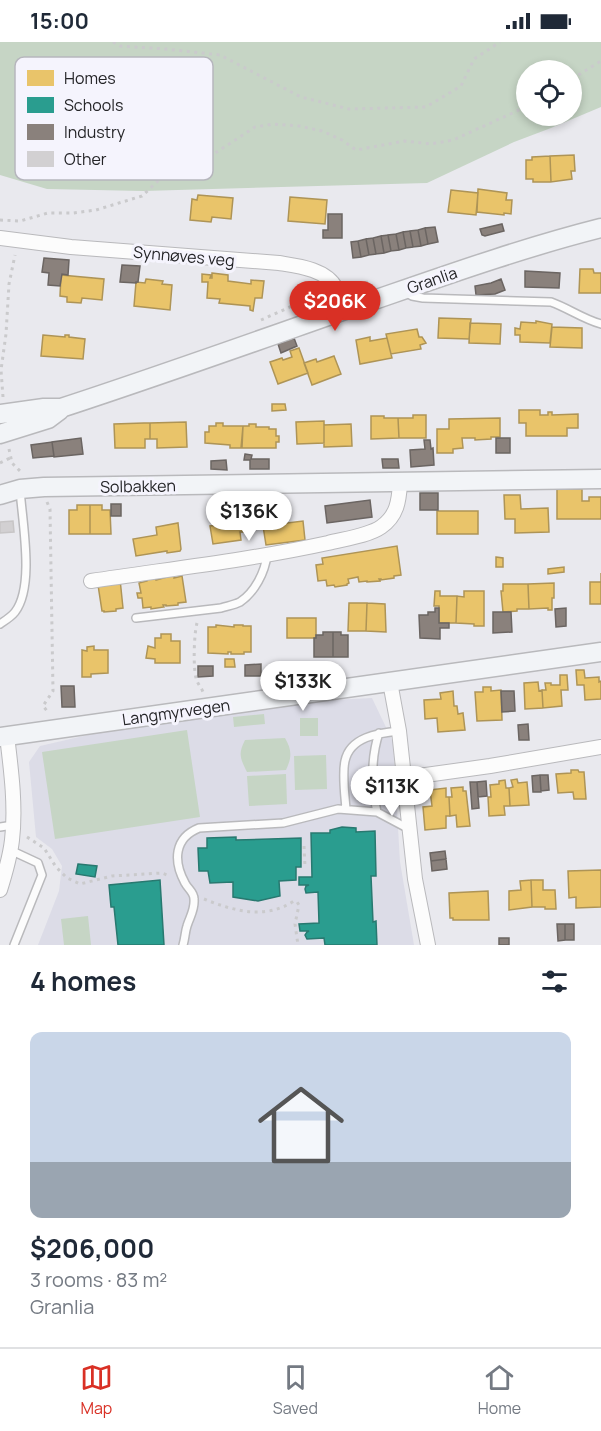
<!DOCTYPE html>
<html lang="en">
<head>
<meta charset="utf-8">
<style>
  body { margin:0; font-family:Manrope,sans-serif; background:#f6f6f7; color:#1f2937; height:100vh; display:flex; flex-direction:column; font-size:22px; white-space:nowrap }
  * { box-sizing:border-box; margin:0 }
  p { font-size:20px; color:#747a83 }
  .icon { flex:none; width:33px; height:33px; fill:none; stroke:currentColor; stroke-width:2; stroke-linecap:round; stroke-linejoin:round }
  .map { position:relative; height:903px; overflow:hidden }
  .panel { display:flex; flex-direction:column; background:#fff; flex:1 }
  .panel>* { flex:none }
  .buttons { position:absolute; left:516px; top:18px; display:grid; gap:12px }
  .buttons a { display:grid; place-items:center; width:66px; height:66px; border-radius:50%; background:#fff; box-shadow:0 3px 9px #0003; font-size:30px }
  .price { position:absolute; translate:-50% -51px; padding:0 14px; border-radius:21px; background:#fff; color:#222; font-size:20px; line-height:39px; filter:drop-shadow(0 2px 3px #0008) }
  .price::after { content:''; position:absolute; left:50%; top:36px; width:18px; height:14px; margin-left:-9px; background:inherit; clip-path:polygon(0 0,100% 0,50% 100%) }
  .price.current { background:#d93025; color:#fff }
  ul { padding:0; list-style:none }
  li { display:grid; align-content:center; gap:12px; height:318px; padding:0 30px }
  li+li { border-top:2px solid #e0e1e3 }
  li span { display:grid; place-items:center; height:186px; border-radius:12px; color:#555 }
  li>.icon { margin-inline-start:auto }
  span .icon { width:108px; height:108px; fill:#fffc; stroke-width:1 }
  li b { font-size:26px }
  h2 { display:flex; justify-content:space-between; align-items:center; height:72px; padding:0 30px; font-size:26px }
  .status { display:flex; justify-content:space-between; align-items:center; height:42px; padding:0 30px; background:#fff; direction:ltr }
  .status svg { height:16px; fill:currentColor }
  .tab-bar { display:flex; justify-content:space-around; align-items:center; height:84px; border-top:2px solid #e0e1e3; background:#fff; font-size:16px; color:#747a83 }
  .tab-bar a { display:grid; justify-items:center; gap:3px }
  .tab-bar .current { color:#d93025 }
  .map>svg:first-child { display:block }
</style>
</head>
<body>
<div class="status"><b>15:00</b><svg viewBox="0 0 49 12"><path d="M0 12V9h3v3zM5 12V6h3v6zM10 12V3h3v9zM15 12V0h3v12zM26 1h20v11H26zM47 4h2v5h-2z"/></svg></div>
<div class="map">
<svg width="601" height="903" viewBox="0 0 601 903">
  <rect width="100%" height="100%" fill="#e9e9ee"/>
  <path fill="#dcdce7" d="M372,656L393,700L400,820L414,903H38L59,849L62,824L52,807L36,795L29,720L40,704L127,684L314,659Z"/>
  <path fill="#c6d5c5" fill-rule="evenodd" d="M0,0H601V65L551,86L514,100L427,141L143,149L47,147L0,133ZM526,28H572V74H526Z
    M264,672L265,682L234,685L233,675Z
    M318,676V694H300V676Z
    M187,688L200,775L55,797L42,710Z
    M285,696C292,708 292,715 286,728L247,730C240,716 238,712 245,698Z
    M326,713L327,747L295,748L294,714Z
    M286,732L287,762L249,764L247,734Z
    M88,874L91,903H64L61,877Z"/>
  <path fill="#e9c46a" stroke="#ae9456" stroke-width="1.5" d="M574,113L575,129H571L572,137L551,140L550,114Z
    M550,114L551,140H533V137H526V118H532V115Z
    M478,147L507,151L506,158H512L511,172L504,171V173L477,170Z
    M451,148L478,151L476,173L448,170Z
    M198,153L233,156L231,177L212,175L211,180L190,178L192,157L197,158Z
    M290,155L327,158L325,182L288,179Z
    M580,227H593L594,231H601V251H579Z
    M212,231L228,233V239L251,242V238L264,239L262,256H255L253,269L250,268V264L219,261L220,257L207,256L208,240H202V232L211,233L210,236H212Z
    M61,233L104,237L102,258L82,256L81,261L67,260V255L60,254Z
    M146,237L163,239L162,242L172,243L170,268L134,264L136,240L145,241Z
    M439,276L471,277L469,297L438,296Z
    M536,279L552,282L550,301L520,300V293H515V286L520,287L521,280L536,281Z
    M470,281L501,282L500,302L469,301Z
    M552,285L582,286V306L550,305Z
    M417,287L419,295H422L426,301L420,303L421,307L391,312L386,292Z
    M43,293L65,295V293H69V295L85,297L83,317L41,314Z
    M370,295V299L387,296L392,316L360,322L356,298Z
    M299,306L308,331L278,342L270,320L282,316L283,318L292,315L290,309Z
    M334,314L341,332L312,343L304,321L316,317L317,320Z
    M272,362H285L286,368L272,369Z
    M519,368H540V373H548V370H552V373L578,372V386H567V394H526V381H519Z
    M413,373H426V396H399L398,376H413Z
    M371,374H384V376H398L399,396L371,397Z
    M500,376V395H491V397L475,398V396H462L463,406L453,407V411H437V387H449V377Z
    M324,379V401L297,402L296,380Z
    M186,380L187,405L157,406V397H150V381Z
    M144,381H150V397H145V406H115L114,382Z
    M216,381H223V384H243L241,406H230V403L205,401V390H209V384H216Z
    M249,382H256V385H269V387H276V394H279V400H276V406H242L243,384H249Z
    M351,382L352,404L324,405V383Z
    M557,447H582V459H589V455H601V477H557Z
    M504,453H520L521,467L548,466L549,490L515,491V477H505Z
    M77,463H90V492H69V468H77Z
    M90,463H102V468H110L111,492H90Z
    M437,469H478V492H437Z
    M242,475L244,490H240L241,498L213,502L210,484L227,482V478Z
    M303,479L305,498L266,503L263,484Z
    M178,481L181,507L180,509L167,511V509L136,514L133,497L157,493L156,485Z
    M397,504L401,533L394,534V536L381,538V537H379L380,539L367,540V539L359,540L358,535L348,537L349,541L347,542V543L335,545L334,543L327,544L326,538L318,539L316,523L323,522L322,516Z
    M496,515L503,516V525H496Z
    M564,525V530L548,532V527Z
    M601,531V562H590V540H601Z
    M174,533V536L182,534L186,560L178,561V563L166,564V563H163L164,565L151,567V565L143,566L142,556H138L137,551H141L139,541L147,539V537L155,536L156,538Z
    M120,537L123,566L116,567V569L104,570V569H102L98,543Z
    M554,541V556H552V568H548V566L529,567L528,542Z
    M503,542H528L529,567H517V569L503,570L501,549H503Z
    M435,549H440V554H457L456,581H439V564H434Z
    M464,549H484V584H474V582L456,581L457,554L464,555Z
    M349,561H367L366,589H348Z
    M367,561L385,562L386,590L366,589Z
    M287,576H316V596H287Z
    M216,583L234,585V583H243V584H251V610H244V612H231V610H228V612L208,611V585H216Z
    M161,592H171V599H180V621H155V617L146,616L148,604L155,606V596H161Z
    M94,604V608H108V631L91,632V635H82V608L87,609V605Z
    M225,617H234L235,625H225Z
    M576,628H584L585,636L599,635V640L601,639V657L585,658L584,643H577Z
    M560,633H567L568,648H561L562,664L543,666L542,648H546L545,641H551V643H560Z
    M538,640L539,649L542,648L543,666L525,667L524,641Z
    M483,645H491V649L501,648L502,678L477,679L475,650H483Z
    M453,649L454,664H457L458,672L463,671L465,688L438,690L437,676L425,677L424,658L441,657L440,651Z
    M571,728H578L579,730H584L586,757H574L573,750L558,751L556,732L571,731Z
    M517,737L518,741L527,740L529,763L510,764L509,746L513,745L511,738Z
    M505,738L506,746H509L510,764H504L505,773L489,774L488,755H491L490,743L499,742V739Z
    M463,745V749H466L470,784L457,785L456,773L450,774L449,755H452L451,746Z
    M446,746V755H449L450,774H446V786L425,788L423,765L432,764L430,748Z
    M601,828V865L576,866V855L569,856L568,829Z
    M531,838L532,865L509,868V849L521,848L520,839Z
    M531,838H543V848H555L556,867H545V865H532Z
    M488,849L489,878H453V876H450L449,851Z"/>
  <path fill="#2a9d8f" stroke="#287970" stroke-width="1.5" d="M342,785L356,786V790L375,789L376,834H371L373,880L376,879L377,903H325L324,896L307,897L305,893L307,890L309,889H300L299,882L319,881L318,850L306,851L305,847L306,844L309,843H299V835H312L311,791H330V788Z
    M236,795V798L301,796V825H296V838L279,839L280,854L258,859L233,855V840L210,841L208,829H199L198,806H207V796Z
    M78,822L97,824L95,835L76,832Z
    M160,838L164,903H118L114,865H111L109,843Z"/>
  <path fill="#8a817c" stroke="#6b6562" stroke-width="1.5" d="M328,172H342V196H323V188H328Z
    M502,182L504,189L485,194L482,193L480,187Z
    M435,185L438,200L428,202L425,186Z
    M425,186L428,202L421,204L418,188Z
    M418,188L421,204L413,205L410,189Z
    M410,189L413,205L406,206L403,190Z
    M403,190L406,206L399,208L396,192Z
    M396,192L399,208L391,209L388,193Z
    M388,193L391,209L384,211L381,194Z
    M381,194L384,211L376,212L373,196Z
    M373,196L376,212L369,213L366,197Z
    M366,197L369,213L361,215L358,199Z
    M358,199L361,215L353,216L351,200Z
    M44,216L69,218L68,233L62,232L60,244L48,243L49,231L42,230Z
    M122,223L140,224L138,240H136V241L120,240Z
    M525,229L560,231L559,246L525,245Z
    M501,237L505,248L495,252L476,253L475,244L491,241Z
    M294,296L297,304L281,311L278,302Z
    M81,396L83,412L54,415L52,400Z
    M496,396H510V411H496Z
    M424,398H430L431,407L433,406L434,423L411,425L410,408L425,407Z
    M52,400L54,414L33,416L31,403Z
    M245,412L252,413L251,417H269V427H250V418H244Z
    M382,417H398L399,426H383Z
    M226,418L227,428L211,427V419Z
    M420,451H438V468H420Z
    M370,458L372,475L327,481L325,464Z
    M111,462H121V474H111Z
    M435,566H439V581H449V586H440V597L420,596L419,573H428V570H435Z
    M566,566V584L556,585L555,567Z
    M493,570H511L512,590L493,591Z
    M323,590H333V615H314V596H316V593H323Z
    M333,590H341V593H348V615H333Z
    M261,622V634H245V623Z
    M198,624H213V634L198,635Z
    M61,644H74L75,665H62Z
    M501,649H514L515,669L502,670Z
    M528,682L529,698H519L518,683Z
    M540,733L541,750H533L532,734Z
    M540,733H548L549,748L541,749Z
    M486,739L487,754L478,755L477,740Z
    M470,740H477L479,766L472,767Z
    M445,809L446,817L431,819L430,811Z
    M446,817L447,827L432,829L431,819Z
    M557,882H565V898L558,899Z
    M565,882H574V898H565Z
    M499,896H509V903H499Z"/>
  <path fill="#d2d0d2" stroke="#c7c5c6" stroke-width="1.5" d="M13,479L14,490L0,491V480Z"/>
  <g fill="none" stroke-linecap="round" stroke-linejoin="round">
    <defs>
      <path id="lane" d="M407,251L412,254L423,256L551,260C568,266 583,277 601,282
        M136,576L221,566C227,564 234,563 240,560C255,550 265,530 267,513
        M0,582C6,578 11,575 15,570C35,544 22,479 20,447
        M346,767C345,754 342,732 345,719C350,695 378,691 399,689
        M377,770C371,744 371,715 379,691
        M0,785L13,783
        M10,808L38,821L42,833L14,903
        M183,903C185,897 185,890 187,884C190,874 195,868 194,857C194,850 188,847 185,841C173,819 174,796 199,786L283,781L338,767L377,770L409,787"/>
      <path id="street" d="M0,196L71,205L279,221C298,224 326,227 336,246C339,253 341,261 344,269
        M91,539C170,527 250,518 328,501C343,497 368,494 381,485C397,474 399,459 400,441
        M390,640L399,689L415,837L428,903
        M404,736L490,724L601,705
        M0,848C5,832 10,815 12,798C16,764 11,727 7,694"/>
      <path id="secondary" d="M0,372L44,366H61C156,335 251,301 345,268C430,239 514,208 601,186
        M0,392L48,377L60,368
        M0,453L20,447L44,445L601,437
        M0,695L601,610"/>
    </defs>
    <use href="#lane" stroke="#b9b9bc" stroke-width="10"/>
    <use href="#street" stroke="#b9b9bc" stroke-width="16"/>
    <use href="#secondary" stroke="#b9b9bc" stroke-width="21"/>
    <path stroke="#cacacc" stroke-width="3" stroke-dasharray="3 4.5" stroke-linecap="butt" d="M113,0L120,4L166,7L220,13L301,55L349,67L426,65L461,44L474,17L500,0
      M572,37L601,19
      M0,178L20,179L48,171H73L96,168L142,154L160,137L190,129L203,119L255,85L273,82L299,84L322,89L342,98L356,108L405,99L431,102L453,98L517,69L526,63
      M350,242L370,240
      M261,278L321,251
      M3,355L1,328L6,292L9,242L15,213
      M9,407L12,421L20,429
      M0,421L10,416
      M47,460L50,467L53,649L43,664L48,670
      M197,581C194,592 193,624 196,636C197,641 201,645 203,650
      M27,795L44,806L56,825L67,836L80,842L112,834L162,831L169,834
      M304,804L305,825
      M204,857C234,869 265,878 294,859L297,860L299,863L295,882L298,903"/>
    <use href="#lane" stroke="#fcfcfc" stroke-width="7"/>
    <use href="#street" stroke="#fcfcfc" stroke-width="14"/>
    <use href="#secondary" stroke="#f2f4f7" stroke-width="18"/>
  </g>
  <g text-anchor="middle" stroke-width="6" stroke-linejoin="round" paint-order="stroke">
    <g font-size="16" fill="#242427" stroke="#f5f4fd">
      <text transform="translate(184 214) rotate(5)" y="6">Synnøves veg</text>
      <text transform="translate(432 238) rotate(-19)" y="6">Granlia</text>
      <text transform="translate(138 444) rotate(-1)" y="6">Solbakken</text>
      <text transform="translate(176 670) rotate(-8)" y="6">Langmyrvegen</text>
    </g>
  </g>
  <rect x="15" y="15" width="198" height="123" rx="9" fill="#f5f4fd" stroke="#b6b6bd" stroke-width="1.5"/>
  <rect x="27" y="28" width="27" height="16" fill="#e9c46a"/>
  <rect x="27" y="55" width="27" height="16" fill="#2a9d8f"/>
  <rect x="27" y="82" width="27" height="16" fill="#8a817c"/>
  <rect x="27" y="109" width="27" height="16" fill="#d2d0d2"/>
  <g font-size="16" fill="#242427">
    <text x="64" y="42">Homes</text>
    <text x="64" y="69">Schools</text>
    <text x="64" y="96">Industry</text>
    <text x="64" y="123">Other</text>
  </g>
</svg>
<div class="buttons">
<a><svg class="icon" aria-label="locate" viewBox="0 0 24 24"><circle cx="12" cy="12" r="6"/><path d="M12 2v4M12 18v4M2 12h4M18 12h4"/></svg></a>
</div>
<b class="price current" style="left:335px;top:290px">$206K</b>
<b class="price" style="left:249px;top:500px">$136K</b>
<b class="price" style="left:303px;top:670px">$133K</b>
<b class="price" style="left:392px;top:775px">$113K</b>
</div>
<section class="panel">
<h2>4 homes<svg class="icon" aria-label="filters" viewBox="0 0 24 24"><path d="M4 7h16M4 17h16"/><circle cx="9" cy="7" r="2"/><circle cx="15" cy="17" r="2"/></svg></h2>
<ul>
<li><span style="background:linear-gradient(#c9d6e8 70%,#9aa5b1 0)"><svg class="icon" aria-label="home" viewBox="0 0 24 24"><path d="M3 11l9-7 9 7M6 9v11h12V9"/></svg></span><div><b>$206,000</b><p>3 rooms · 83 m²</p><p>Granlia</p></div></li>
</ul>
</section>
<nav class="tab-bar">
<a class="current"><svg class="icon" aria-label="map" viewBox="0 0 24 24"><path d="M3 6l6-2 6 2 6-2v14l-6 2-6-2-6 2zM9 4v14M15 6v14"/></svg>Map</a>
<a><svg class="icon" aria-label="saved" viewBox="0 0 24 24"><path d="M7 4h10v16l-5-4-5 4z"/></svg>Saved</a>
<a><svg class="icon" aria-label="home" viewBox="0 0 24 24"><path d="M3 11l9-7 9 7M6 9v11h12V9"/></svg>Home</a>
</nav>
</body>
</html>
